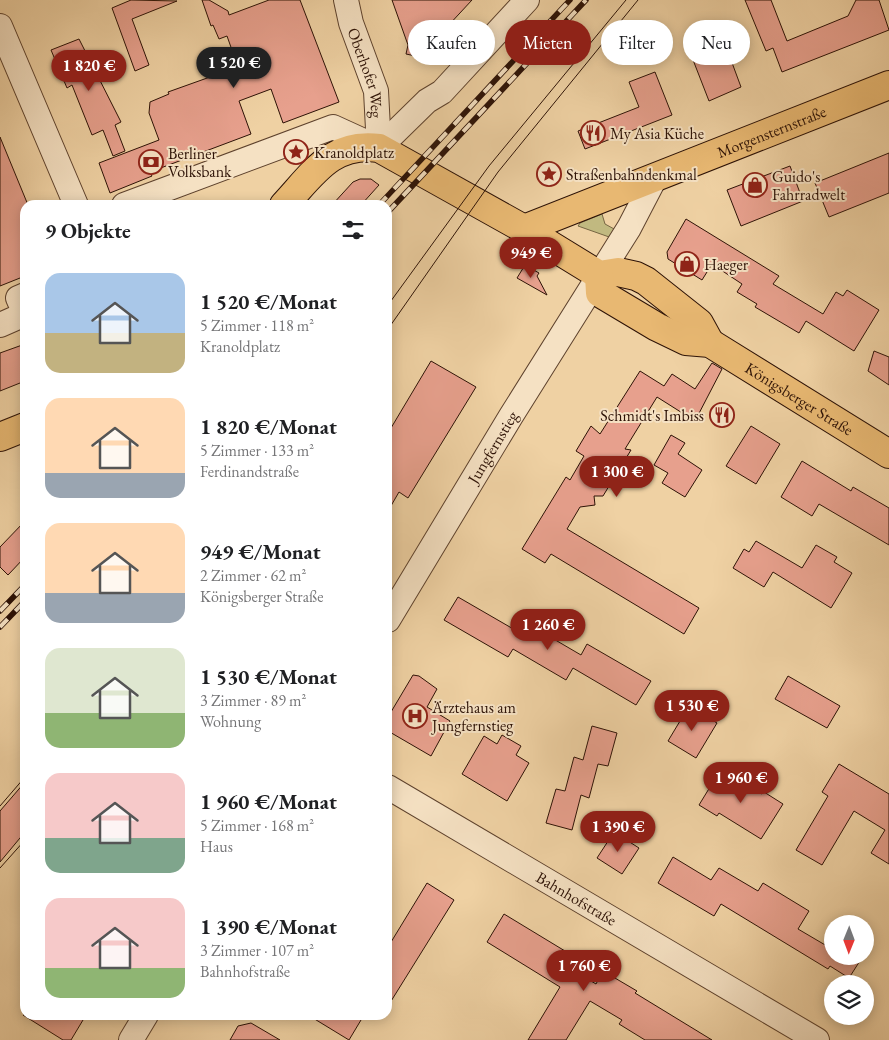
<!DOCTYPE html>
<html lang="de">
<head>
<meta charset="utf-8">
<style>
  body { margin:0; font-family:"EB Garamond",serif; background:#f6f6f6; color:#202124; height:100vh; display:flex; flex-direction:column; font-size:19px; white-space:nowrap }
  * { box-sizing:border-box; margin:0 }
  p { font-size:16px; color:#757577 }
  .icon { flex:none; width:28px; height:28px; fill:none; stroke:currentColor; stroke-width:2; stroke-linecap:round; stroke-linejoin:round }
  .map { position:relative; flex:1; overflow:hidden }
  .side { position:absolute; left:20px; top:200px; width:372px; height:820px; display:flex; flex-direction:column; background:#fff; border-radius:15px; box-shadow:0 2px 12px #0003 }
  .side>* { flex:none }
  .hud { position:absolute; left:408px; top:20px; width:406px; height:45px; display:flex; gap:10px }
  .needle { width:32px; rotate:181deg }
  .controls { position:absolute; left:824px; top:915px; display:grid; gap:10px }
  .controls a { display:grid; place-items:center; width:50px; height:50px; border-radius:50%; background:#fff; box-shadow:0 2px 12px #0003; font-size:25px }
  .price { position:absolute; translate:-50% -42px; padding:0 11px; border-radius:18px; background:#8f2418; color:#fff; font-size:16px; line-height:32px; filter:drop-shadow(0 1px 2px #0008) }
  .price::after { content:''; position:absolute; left:50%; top:30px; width:15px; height:11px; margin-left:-8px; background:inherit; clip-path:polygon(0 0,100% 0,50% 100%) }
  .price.current { background:#222; color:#fff }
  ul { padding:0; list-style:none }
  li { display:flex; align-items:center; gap:15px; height:125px; padding:0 25px }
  li span { display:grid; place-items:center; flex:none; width:140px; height:100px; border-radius:15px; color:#555 }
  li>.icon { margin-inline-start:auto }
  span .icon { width:60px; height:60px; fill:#fffc; stroke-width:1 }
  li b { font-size:21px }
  h2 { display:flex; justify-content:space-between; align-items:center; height:60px; padding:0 25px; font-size:21px }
  .chip { padding:0 18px; border-radius:22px; background:#fff; box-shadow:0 2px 12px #0003; font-size:18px; line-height:45px }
  .chip.current { background:#8f2418; color:#fff }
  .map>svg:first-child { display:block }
</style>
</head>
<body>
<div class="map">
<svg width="889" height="1040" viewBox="0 0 889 1040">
  <rect width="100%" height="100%" fill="#efd1a3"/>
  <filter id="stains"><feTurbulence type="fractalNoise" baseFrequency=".004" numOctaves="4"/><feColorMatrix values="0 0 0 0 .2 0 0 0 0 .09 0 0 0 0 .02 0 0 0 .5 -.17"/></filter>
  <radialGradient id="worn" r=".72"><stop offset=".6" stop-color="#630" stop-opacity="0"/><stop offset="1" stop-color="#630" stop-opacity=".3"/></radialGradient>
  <path fill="#c1b980" stroke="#776643" d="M602,214L605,224L616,230L612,238L578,226L580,223Z"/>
  <path fill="#e7a08d" stroke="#2d1206" d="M131,0L177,1L132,19L149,65L135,71L112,8Z
    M202,0H209L228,11L229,15L269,0H300L339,102L283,123L271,89L239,101L251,134L150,172L152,176L110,193L99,163L159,140L149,113L150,102L169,94L168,92L238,67L227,36L219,39L213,25L211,26Z
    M392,0H472L434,41L427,49L425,58L406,54L408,45Z
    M745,0H771L787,41L848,16L856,0H879L889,30L782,72L773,48L766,51Z
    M718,25L741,87L709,101L688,47L687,37Z
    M79,39L121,122L115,125L125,151L113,156L103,130L92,135L72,85L67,88L51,50Z
    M655,72L672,115L585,149L578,131L639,107L629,82Z
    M0,137L28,205H25V276L0,286Z
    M889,153V193L829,217L815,183Z
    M790,166L803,201L741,226L727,190Z
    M360,179H371L379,185L361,205H332L353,182Z
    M686,219L779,276L773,284L823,314L836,292L843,296L847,290L879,310L854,351L806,321L799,333L755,307L757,304L737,292L742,284L712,264L702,280L668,259L667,252Z
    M525,265L539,273L537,276L547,295L517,278Z
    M25,344V381L0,391V353Z
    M874,351L889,357V385L868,371Z
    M431,361L476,387L408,498L399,492L388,511V433Z
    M712,363L722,369L695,421L657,397L625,449L631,450L603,496H594L595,505L580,507L567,529L699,608L684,634L551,554L545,563L522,549L566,477L570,480L584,456L576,451L591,426L600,434L640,371L664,386L672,374L695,389Z
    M751,426L780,444L756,484L726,466Z
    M671,435L685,443L678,454L702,470L685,497L662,483L668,473L654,465Z
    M802,461L851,491L853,487L889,508V545L819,504L812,516L781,497Z
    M25,521V557L8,575L0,567V547Z
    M756,541L802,568L816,545L837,557L834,562L852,573L831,608L773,572L764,587L733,568L744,549L749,552Z
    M458,597L522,634L528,624L581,655L587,644L651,681L636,705L573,668L566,680L513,649L508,657L444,620Z
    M413,675L419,676L437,689L427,707L450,721L431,756L388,731V717Z
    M788,676L840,706L827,728L775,699Z
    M689,706L717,723L696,758L668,741Z
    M592,726L617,733L608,766L598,764L589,798L581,795L572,830L546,823L556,789L565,791L574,757L583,760Z
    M502,735L521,746L516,755L529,763L507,801L462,774L484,736L497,744Z
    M839,764L889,794V864L871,853L885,830L854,811L822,865L796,850L828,796L822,792Z
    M721,769L762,794L764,792L783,804L761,839L719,813L717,816L699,805Z
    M25,782V832L0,862V811Z
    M614,832L639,848L622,874L597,858Z
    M673,857L711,880L719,868L758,891L763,883L809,911L798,929L832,949V956H863L849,978L830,966L828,969L721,904L714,916L658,883Z
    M427,883L454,900L388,1006V947Z
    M504,914L565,951L558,961L596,984L603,971L637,991L635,993L712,1040H645L619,1024L622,1020L590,1001L566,1040H528L560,987L487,942Z
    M23,1015H86L71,1040H63Z
    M308,1015H364L349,1040Z
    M251,1023L280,1040H230L238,1026Z"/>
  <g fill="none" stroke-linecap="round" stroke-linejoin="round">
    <defs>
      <g id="minor">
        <path id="s1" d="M346,0L351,23L376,91L379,148"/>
        <path d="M0,26L76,205"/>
        <path d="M379,148L427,101L442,92L527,0"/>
        <path d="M124,205L333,127L379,148"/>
        <path d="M0,325L25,314L18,298L25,295"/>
        <path id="s2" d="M388,620L511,416L629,228L655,178"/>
        <path id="s3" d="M388,787L817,1040"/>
        <path d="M131,1040L146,1015"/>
      </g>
      <g id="major">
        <path d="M284,205C313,174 331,142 379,148L524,229L599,275L618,272L636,276L646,281L699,323L710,343"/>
        <path id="s4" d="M524,229L889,85"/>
        <path id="s5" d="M599,275L600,293L657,327L686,341L710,343L889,454"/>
        <path d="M0,437L25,427"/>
      </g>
    </defs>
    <use href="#minor" stroke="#5e422d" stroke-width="26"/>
    <use href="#major" stroke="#2d1206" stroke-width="30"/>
    <use href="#minor" stroke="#f5e1c3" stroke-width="24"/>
    <use href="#major" stroke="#e8b872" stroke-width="28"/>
    <path stroke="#2d1206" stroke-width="1" d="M388,305L489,166L626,0
      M388,329L498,172L638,0
      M0,806L25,777
      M0,868L25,840"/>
    <defs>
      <path id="rail" d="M379,205L570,0
        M388,212L586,0
        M0,611L25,585
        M0,627L25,601"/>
    </defs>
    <use href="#rail" stroke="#2d1206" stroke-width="5.5"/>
    <use href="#rail" stroke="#f5e1c3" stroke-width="4" stroke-dasharray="11" stroke-linecap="butt"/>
  </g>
  <defs>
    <symbol id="restaurant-ring" viewBox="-11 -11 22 22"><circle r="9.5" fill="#f5e1c3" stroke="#8f2418" stroke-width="1.5"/><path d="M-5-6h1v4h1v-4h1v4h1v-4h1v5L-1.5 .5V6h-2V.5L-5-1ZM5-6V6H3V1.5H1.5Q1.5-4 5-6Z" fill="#8f2418"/></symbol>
    <symbol id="sight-ring" viewBox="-11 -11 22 22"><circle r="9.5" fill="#f5e1c3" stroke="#8f2418" stroke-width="1.5"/><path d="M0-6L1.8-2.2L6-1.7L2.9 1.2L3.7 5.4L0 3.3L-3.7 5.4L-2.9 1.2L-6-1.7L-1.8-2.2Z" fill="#8f2418"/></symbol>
    <symbol id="bank-ring" viewBox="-11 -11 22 22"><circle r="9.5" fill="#f5e1c3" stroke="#8f2418" stroke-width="1.5"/><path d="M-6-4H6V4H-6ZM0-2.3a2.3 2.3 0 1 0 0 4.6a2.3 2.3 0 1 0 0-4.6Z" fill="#8f2418"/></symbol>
    <symbol id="shop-ring" viewBox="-11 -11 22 22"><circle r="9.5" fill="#f5e1c3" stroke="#8f2418" stroke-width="1.5"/><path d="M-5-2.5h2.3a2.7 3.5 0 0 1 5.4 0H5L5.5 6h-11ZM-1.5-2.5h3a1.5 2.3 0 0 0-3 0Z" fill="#8f2418"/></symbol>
    <symbol id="hospital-ring" viewBox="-11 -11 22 22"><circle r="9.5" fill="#f5e1c3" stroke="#8f2418" stroke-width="1.5"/><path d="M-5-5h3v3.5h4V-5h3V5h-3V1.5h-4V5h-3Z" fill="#8f2418"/></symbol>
  </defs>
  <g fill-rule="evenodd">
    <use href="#restaurant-ring" x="579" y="119" width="28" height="28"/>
    <use href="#sight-ring" x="282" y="138" width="28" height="28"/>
    <use href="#bank-ring" x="137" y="148" width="28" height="28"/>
    <use href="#sight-ring" x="535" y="160" width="28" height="28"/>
    <use href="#shop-ring" x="741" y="171" width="28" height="28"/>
    <use href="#shop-ring" x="673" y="250" width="28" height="28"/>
    <use href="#restaurant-ring" x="708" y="401" width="28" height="28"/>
    <use href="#hospital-ring" x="401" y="702" width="28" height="28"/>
  </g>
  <g text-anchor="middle" stroke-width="4" stroke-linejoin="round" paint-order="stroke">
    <g font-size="16" fill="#2d1206" stroke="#f5e1c3">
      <text dy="6" stroke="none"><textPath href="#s1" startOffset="76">Oberhofer Weg</textPath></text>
      <text dy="6" stroke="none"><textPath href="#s4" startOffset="266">Morgensternstraße</textPath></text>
      <text dy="6" stroke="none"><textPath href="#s5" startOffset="246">Königsberger Straße</textPath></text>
      <text dy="6" stroke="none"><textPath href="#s2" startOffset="202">Jungfernstieg</textPath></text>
      <text dy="6" stroke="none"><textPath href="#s3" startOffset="219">Bahnhofstraße</textPath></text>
    </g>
    <g font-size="16" fill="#2d1206" stroke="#f5e1c3" text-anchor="start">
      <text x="610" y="139">My Asia Küche</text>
      <text x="314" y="158">Kranoldplatz</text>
      <text x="168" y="159">Berliner<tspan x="168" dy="18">Volksbank</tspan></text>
      <text x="566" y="180">Straßenbahndenkmal</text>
      <text x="772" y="182">Guido's<tspan x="772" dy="18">Fahrradwelt</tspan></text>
      <text x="704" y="270">Haeger</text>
      <text x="704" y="421" text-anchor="end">Schmidt's Imbiss</text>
      <text x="432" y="713">Ärztehaus am<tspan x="432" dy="18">Jungfernstieg</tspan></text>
    </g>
  </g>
  <rect width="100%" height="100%" filter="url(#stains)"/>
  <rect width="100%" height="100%" fill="url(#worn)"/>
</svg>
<div class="controls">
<a><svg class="needle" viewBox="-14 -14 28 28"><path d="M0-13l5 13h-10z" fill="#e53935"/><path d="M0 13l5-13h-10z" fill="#757577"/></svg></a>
<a><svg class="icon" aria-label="layers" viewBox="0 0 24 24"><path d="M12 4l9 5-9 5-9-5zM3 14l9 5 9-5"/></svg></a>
</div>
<b class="price current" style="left:234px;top:89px">1 520 €</b>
<b class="price" style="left:89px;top:92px">1 820 €</b>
<b class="price" style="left:531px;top:279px">949 €</b>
<b class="price" style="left:617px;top:498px">1 300 €</b>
<b class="price" style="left:548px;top:651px">1 260 €</b>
<b class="price" style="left:692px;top:732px">1 530 €</b>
<b class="price" style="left:741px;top:804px">1 960 €</b>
<b class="price" style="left:618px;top:853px">1 390 €</b>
<b class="price" style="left:584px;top:992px">1 760 €</b>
<div class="hud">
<a class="chip">Kaufen</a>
<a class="chip current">Mieten</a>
<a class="chip">Filter</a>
<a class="chip">Neu</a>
</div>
<section class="side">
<h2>9 Objekte<svg class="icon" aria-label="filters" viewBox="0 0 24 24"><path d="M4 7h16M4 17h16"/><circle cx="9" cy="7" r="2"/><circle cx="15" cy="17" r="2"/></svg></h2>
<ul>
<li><span style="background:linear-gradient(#a9c7e8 60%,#c2b280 0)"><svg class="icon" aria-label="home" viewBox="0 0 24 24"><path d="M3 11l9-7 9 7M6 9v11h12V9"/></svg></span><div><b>1 520 €/Monat</b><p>5 Zimmer · 118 m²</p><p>Kranoldplatz</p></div></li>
<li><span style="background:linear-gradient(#ffd9b3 75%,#9aa5b1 0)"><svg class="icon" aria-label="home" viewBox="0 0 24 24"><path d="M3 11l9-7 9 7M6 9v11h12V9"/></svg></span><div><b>1 820 €/Monat</b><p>5 Zimmer · 133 m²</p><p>Ferdinandstraße</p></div></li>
<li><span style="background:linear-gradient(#ffd9b3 70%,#9aa5b1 0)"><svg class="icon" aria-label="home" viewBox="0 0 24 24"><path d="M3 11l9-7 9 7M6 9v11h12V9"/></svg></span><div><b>949 €/Monat</b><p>2 Zimmer · 62 m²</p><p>Königsberger Straße</p></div></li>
<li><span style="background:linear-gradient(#dfe7d0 65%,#8fb573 0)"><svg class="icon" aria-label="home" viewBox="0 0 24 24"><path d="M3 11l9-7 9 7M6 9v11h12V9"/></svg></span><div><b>1 530 €/Monat</b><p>3 Zimmer · 89 m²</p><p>Wohnung</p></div></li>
<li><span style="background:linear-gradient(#f6c9c9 65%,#7fa58c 0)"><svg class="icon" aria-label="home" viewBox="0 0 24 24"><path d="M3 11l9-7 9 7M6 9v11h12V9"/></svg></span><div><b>1 960 €/Monat</b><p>5 Zimmer · 168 m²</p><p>Haus</p></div></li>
<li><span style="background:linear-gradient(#f6c9c9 70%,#8fb573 0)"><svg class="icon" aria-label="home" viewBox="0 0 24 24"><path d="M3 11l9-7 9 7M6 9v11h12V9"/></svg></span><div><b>1 390 €/Monat</b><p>3 Zimmer · 107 m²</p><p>Bahnhofstraße</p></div></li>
</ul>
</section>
</div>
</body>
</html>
